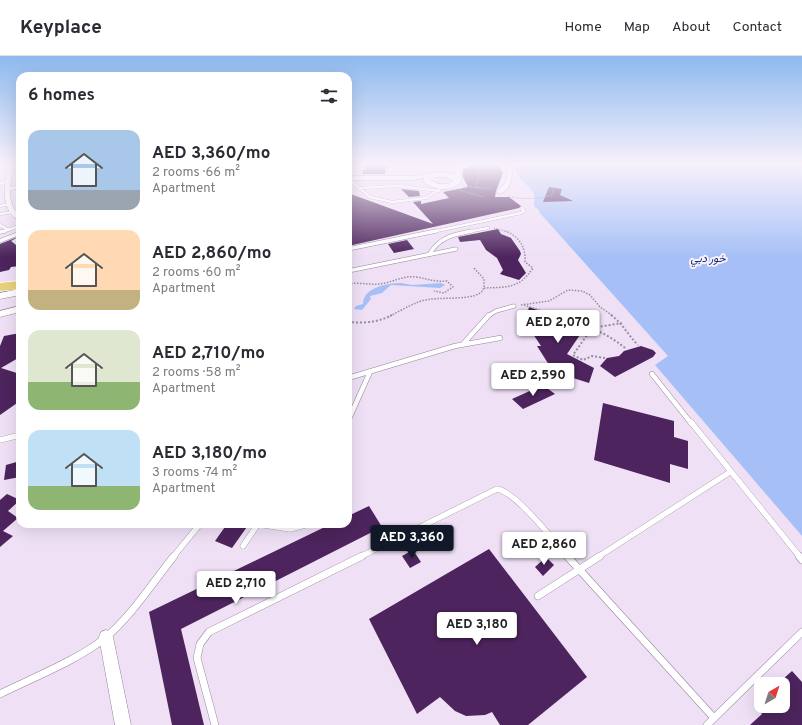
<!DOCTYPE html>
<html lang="en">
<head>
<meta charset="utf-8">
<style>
  body { margin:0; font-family:Overpass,Vazirmatn,sans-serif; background:#f2f2f3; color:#2b2b33; height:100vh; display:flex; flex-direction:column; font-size:15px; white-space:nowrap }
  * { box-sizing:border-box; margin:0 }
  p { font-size:13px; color:#7c7c81 }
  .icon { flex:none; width:22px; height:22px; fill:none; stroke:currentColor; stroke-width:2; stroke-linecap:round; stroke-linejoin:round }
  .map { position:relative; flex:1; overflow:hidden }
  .sheet { position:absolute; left:16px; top:16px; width:336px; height:456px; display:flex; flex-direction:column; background:#fff; border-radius:12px; box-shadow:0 4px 16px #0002 }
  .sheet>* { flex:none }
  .needle { width:26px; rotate:39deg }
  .controls { position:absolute; left:754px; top:621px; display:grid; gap:8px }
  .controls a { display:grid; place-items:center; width:36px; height:36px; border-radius:8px; background:#fff; box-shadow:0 4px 16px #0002; font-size:20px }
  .price { position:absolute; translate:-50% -34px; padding:0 9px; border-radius:4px; background:#fff; color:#222; font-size:13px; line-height:26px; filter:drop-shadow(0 1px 2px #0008) }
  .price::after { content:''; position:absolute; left:50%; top:24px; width:12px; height:9px; margin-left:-6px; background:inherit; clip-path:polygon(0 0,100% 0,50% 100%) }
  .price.on { background:#111827; color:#fff }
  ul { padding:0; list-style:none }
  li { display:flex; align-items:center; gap:12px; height:100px; padding:0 12px }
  li span { display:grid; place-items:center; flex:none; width:112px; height:80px; border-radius:12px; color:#555 }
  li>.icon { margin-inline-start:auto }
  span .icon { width:48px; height:48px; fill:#fffc; stroke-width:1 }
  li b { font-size:17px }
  h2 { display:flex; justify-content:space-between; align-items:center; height:48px; padding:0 12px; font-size:17px }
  header { display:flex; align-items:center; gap:24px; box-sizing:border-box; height:56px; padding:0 20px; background:#fff; border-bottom:1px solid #e1e1e2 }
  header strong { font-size:19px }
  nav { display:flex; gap:22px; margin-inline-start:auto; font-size:14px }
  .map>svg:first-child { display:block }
</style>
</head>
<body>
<header>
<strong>Keyplace</strong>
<nav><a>Home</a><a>Map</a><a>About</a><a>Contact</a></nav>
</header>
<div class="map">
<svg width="802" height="669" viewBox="0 0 802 669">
  <rect width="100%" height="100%" fill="#efe0f6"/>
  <path fill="#a6c0f7" d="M516,108H802V480L655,309L668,300L539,156L540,155L535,151C533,147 535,142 534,138C529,128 520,126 515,114L517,111Z
    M401,227L412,229L441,227L445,229L440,232L391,229L382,237L370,240L371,243L362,254L354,253L356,250L363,248C363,231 388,227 401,227Z"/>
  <path fill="#4d245d" d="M366,108H386L385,118H363V114H366Z
    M468,108H498L503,117L496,135L495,141H509L521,150L519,152L348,190V137L433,168L413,146L421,145V148L449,142L443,136L468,131L463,121V113L468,112Z
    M549,131L562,133L560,139L573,145L543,146Z
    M401,133L419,135L420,140L409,141Z
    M498,173L501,178L511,182L520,195L521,198L518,204L526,217L519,224L500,218L503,214L497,202L486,194L480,184L460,186L458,181Z
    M20,180L11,185L20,192V210L11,211L9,214L0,216V188Z
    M407,184L414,193L394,197L388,188Z
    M529,251L586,270L567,298L594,312L589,327L570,321L558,323L537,290H541L519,257L528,255Z
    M20,277V301L1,312L20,318V345L0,359V290L4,280Z
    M641,290L653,294L656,297L653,301L615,321L600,310L607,302L619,300L624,295Z
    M543,329L555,338L523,353L512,343Z
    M603,347L674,365V381L688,385V413L670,408V427L594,404Z
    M20,405V421L4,424L6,409Z
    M7,438L20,444L8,455L18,462L3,475L13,480L0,491V444Z
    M369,450L382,471L181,573L204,669H172L149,556L331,468H348V460Z
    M227,468H249L232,492L215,485Z
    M489,493L587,621L528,669H500L492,656L485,659L466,660L455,655L440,641L417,658L369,563Z
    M413,494L421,506L410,512L402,500Z
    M546,501L554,509L543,520L535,511Z
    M792,615L802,626V669H750L762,658L755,650H783V623Z"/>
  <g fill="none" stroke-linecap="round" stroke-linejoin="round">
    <defs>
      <path id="lane-far4" d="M399,108H406
        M402,112L406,111V108
        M8,118L20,117
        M351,125L370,141L392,146L426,142L444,130
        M0,127L7,126
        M359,132L399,130L439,135
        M0,150L10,148
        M0,158L20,155
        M0,169L9,174
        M1,176L20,170
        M432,176L521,157L524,155L522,152
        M467,176L488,172"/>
      <path id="lane-far3" d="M0,176L5,175
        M0,185L20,177
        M348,193L436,175
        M430,197C440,181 455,178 472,175
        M348,215L456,193
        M488,260L496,255L514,250"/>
      <path id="lane-far2" d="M463,288L489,259
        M652,318L691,367
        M348,322L455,290L500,282
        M348,365L370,316"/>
      <path id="lane-far1" d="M691,366L800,501
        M0,384L20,379
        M257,468L290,473L309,468
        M243,490L258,468
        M173,501L200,468
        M360,501L497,433C516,436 554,485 568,501
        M598,501L730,416"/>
      <path id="lane" d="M567,500L714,662
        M799,500L802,504
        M538,540L600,500
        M0,638C32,622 78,604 105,582C130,562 154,525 174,500
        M215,669L197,602L200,588L209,576L362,500
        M707,669L802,576"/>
      <path id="street" d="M10,108H14L10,131L20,129V133L10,134C10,144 12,153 20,160V165C0,156 3,125 10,108Z
        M507,108H511C514,118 511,138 497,137V135C508,128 508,119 507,108Z
        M106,574L111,576L113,581L131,669H115L99,581L101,576Z"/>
      <path id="secondary" d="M456,108H462L461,126C452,136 434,135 424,126V122L413,124H348V120C369,120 390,120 411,120C425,120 441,113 454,119ZM435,121H447L453,125C446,130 438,129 431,124Z
        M20,233V239L0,243V237Z
        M20,250V256L0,261V255Z"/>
      <path id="primary" d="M20,225V233L0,235V227Z"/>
    </defs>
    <use href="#lane-far4" stroke="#93869a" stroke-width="3"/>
    <use href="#lane-far3" stroke="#93869a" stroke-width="4.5"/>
    <use href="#lane-far2" stroke="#93869a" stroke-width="5.5"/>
    <use href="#lane-far1" stroke="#93869a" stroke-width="6"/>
    <use href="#lane" stroke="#93869a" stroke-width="8"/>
    <use href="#street" stroke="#93869a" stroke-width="1"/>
    <use href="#secondary" stroke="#93869a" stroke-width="1"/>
    <use href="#primary" stroke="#fff" stroke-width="1"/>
    <path stroke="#988d9d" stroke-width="1" stroke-dasharray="1 1" stroke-linecap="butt" d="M463,130L493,133
      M476,132L482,108
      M459,134L483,141
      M508,140C523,144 537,143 552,139L553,133
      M494,172L508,176"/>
    <path stroke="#988d9d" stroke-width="1.5" stroke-dasharray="1.5 1.5" stroke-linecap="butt" d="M348,228C359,226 369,229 379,228C392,227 403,219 416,221C429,223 433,226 447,225L453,231L444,237L434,235
      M484,232C507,231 519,233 533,212L525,206C526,191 519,180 505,175
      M521,249L549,245L568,234L582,235L590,239L600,251L613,260
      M524,249L558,260
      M390,260C400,255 410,249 421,245C437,240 469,245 480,237C485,234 484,228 484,223L473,211"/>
    <path stroke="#988d9d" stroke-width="2" stroke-dasharray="2 2" stroke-linecap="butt" d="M555,259C581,268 603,274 625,292
      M611,259C624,269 627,278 638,289
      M348,266C364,267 377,267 392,259
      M605,302L592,300L583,304L573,299L592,272L622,267"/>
    <use href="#lane-far4" stroke="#fff" stroke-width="2.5"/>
    <use href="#lane-far3" stroke="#fff" stroke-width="3.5"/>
    <use href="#lane-far2" stroke="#fff" stroke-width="4.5"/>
    <use href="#lane-far1" stroke="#fff" stroke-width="5.5"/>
    <use href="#lane" stroke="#fff" stroke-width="7"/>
    <use href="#street" fill="#fff" fill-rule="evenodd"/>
    <use href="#secondary" fill="#fff" fill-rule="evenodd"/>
    <use href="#primary" fill="#e7d27c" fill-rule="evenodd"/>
  </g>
  <linearGradient id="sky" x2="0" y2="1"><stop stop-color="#8db9ee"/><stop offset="0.54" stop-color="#f8f1fb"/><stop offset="1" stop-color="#f8f1fb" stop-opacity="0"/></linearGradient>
  <rect width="802" height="201" fill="url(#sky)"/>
  <g text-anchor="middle" stroke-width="4" stroke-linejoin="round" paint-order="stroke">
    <g font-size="11" font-style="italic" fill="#122d7a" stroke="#f9f0fd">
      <text x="708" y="206">خور دبي</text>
    </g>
  </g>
</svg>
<div class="controls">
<a><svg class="needle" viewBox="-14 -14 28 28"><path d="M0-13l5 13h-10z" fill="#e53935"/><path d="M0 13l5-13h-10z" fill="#7c7c81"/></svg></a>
</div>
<b class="price" style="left:558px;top:288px">AED 2,070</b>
<b class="price" style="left:533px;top:341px">AED 2,590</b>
<b class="price on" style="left:412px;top:503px">AED 3,360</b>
<b class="price" style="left:544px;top:510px">AED 2,860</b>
<b class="price" style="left:236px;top:549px">AED 2,710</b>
<b class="price" style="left:477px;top:590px">AED 3,180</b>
<section class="sheet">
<h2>6 homes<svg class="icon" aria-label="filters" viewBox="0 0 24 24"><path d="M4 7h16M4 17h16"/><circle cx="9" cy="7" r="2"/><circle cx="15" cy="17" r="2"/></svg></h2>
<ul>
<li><span style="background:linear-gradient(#a9c7e8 75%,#9aa5b1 0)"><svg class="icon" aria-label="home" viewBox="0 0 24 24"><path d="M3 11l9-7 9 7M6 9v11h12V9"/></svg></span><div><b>AED 3,360/mo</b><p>2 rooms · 66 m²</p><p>Apartment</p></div></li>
<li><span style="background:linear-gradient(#ffd9b3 75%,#c2b280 0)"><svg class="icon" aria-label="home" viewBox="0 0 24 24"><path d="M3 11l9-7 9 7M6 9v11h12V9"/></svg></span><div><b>AED 2,860/mo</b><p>2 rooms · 60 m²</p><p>Apartment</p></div></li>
<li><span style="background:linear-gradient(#dfe7d0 65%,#8fb573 0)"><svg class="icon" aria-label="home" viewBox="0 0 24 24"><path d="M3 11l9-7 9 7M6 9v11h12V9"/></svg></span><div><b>AED 2,710/mo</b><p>2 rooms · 58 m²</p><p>Apartment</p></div></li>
<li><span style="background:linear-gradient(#bfe0f5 70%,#8fb573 0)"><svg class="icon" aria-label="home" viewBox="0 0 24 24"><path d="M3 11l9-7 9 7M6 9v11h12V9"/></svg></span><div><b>AED 3,180/mo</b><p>3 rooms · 74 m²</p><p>Apartment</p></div></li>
</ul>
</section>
</div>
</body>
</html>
